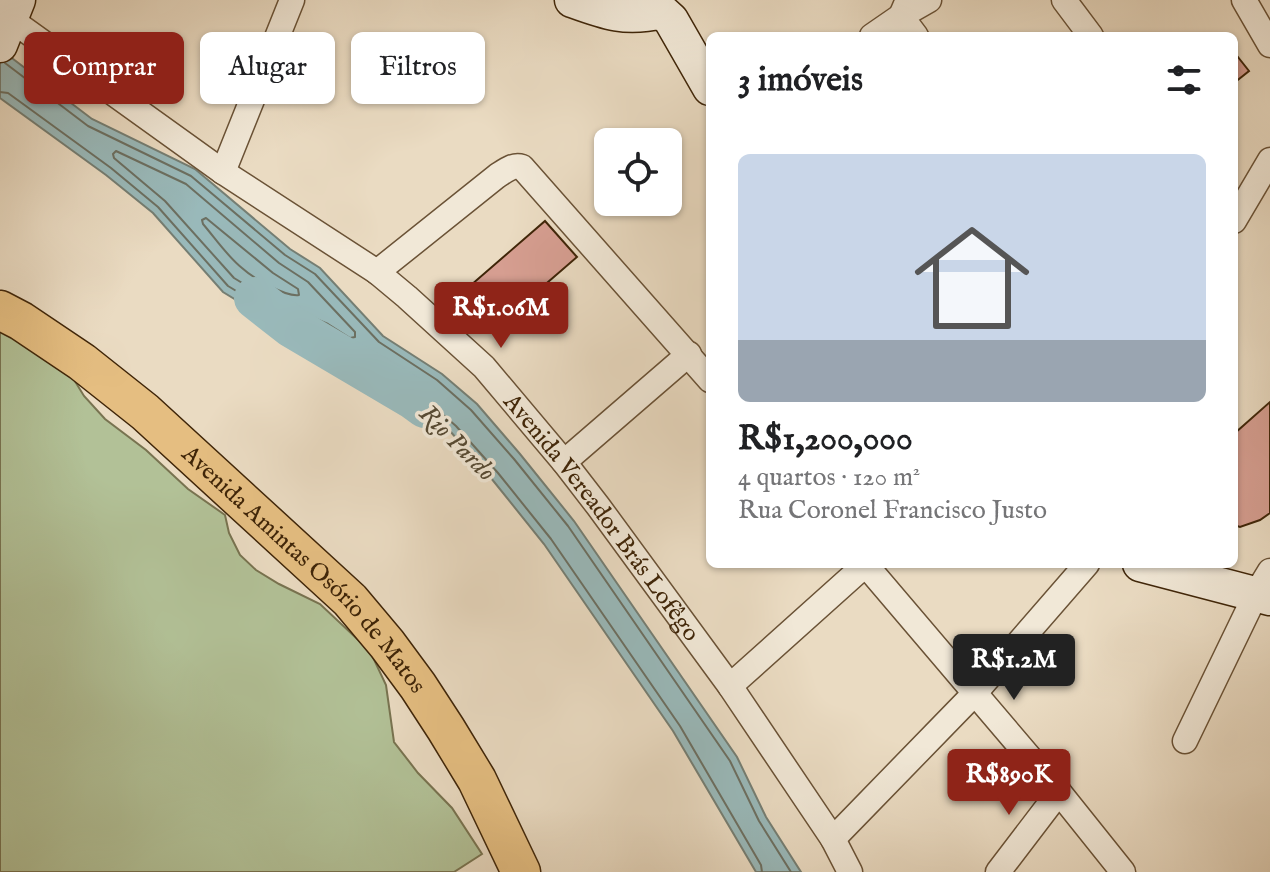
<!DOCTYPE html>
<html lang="pt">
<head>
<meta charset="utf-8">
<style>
  body { margin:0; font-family:"IM FELL English",serif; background:#f2f2f2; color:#202124; height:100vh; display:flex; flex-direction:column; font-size:30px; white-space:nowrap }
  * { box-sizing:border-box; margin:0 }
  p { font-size:26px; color:#757577 }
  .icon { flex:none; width:44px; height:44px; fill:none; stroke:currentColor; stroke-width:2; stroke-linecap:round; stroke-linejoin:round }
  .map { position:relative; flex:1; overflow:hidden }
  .sheet { position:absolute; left:706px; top:32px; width:532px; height:536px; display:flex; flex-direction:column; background:#fff; border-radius:12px; box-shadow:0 2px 6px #0004 }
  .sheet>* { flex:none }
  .guide { position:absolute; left:24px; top:32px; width:562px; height:72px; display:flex; gap:16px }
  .buttons { position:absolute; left:594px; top:128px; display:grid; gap:16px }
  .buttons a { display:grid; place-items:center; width:88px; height:88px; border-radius:12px; background:#fff; box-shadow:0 2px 6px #0004; font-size:40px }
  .price { position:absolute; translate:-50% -68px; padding:0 18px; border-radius:8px; background:#8f2418; color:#fff; font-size:26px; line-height:52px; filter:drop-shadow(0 2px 4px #0008) }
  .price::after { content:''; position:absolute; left:50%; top:48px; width:24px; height:18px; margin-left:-12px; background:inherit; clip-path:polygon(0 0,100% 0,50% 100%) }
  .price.on { background:#222; color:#fff }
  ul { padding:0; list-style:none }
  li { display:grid; align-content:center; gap:16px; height:424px; padding:0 32px }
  li span { display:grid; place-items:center; height:248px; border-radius:12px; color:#555 }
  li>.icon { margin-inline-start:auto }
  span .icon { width:144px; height:144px; fill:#fffc; stroke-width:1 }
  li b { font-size:34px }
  h2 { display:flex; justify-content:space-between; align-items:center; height:96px; padding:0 32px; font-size:34px }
  .pill { padding:0 28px; border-radius:12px; background:#fff; box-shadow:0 2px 6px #0004; font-size:28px; line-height:72px }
  .pill.on { background:#8f2418; color:#fff }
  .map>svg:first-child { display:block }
</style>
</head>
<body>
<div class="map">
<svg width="1270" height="872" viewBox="0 0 1270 872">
  <rect width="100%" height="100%" fill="#eadbc2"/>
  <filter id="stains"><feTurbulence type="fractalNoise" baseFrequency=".0025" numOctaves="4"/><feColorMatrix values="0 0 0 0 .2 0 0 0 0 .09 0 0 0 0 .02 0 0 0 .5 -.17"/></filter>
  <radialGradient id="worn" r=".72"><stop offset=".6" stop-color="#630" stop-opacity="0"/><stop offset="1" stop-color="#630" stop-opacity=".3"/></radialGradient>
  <path fill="#b2c197" stroke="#787350" stroke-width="2" d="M0,328L65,365L84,396L105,419L146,450L188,489L225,515L229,533L240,555L256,570L279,584L320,604L370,651L386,685L394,742L418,773L452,808L482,854L454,872H0Z"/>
  <path fill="#99b9ba" stroke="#757e73" stroke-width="2" d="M0,49L92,119L195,169L290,249L320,268L383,336L442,374L477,404L520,454L574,521L737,757L766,817L801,872H756L673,731L544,544L491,478L450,431L420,404L321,340L259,314L223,292L153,213L106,175L0,98Z"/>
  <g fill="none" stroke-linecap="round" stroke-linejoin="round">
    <path stroke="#6c6f61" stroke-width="2" d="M5,63L88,126L191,176L285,255L315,274L379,342L437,380L471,410L514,459L568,526L730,761L759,821L791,872
      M0,92L8,93L111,168L158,207L228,286L263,307L325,333L424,398L456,426L498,473L551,539L680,726L761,865L762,872
      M116,151L186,184L279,263L308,282L355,332V337L350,338L328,324L267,298L234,278L165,201L114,158L113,154Z
      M206,218L273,273L298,289L299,295C285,297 253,278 242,268C227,256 215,238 203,224L202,220Z"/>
    <path stroke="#99b9ba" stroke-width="42" d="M255,298L292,327L414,399L425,407"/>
  </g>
  <path fill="#d69e91" stroke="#3f2508" stroke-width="2" d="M1234,52L1249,71L1234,83Z
    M545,221L577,257L503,321L471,285Z
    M1270,402V513L1260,520L1240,527L1234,525L1235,433Z"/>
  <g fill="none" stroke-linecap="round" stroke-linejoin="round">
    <defs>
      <g id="street">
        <path d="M1064,0L1091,36"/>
        <path d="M1244,0L1270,45"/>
        <path d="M907,2L901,16L916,36"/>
        <path id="s1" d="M10,19L223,172L377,272L407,297L484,367L564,462L598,506L730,686L833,839L850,872"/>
        <path d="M872,36L901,16L929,0"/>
        <path d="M223,172L292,0"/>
        <path d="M1234,221L1270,160"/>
        <path d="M377,272L497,176C505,171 513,164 522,167L710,380"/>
        <path d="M564,462L689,354"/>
        <path d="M865,564L1059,792L1123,872"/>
        <path d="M730,686L865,565"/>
        <path d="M1185,741L1256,594L1270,571"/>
        <path d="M833,839L975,693L1087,564"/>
        <path d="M998,872L1059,792"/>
      </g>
      <path id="secondary" d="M572,0C605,12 626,20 661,11
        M649,0L671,20L710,88
        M0,45L18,0
        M1140,564L1270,598"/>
      <g id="primary">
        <path id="s2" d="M0,310L21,321L82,362L145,412L350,600L387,644L418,686L446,729L477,780L521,872"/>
      </g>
    </defs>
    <use href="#street" stroke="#6a5236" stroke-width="27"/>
    <use href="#secondary" stroke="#3f2508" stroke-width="37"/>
    <use href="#primary" stroke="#3f2508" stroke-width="41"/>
    <use href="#street" stroke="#f1e8d7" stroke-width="24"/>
    <use href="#secondary" stroke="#f1e8d7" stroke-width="34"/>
    <use href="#primary" stroke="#e5be81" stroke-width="38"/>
  </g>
  <g text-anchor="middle" stroke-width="7" stroke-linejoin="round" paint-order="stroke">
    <g font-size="24" fill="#3f2508" stroke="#f1e8d7">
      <text dy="8" stroke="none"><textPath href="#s1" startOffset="780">Avenida Vereador Brás Lofêgo</textPath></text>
      <text dy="8" stroke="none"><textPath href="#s2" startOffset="402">Avenida Amintas Osório de Matos</textPath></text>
    </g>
    <g font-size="26" font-style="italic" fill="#564a34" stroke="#f1e8d7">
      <text transform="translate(458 442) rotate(45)" y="9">Rio Pardo</text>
    </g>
  </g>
  <rect width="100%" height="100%" filter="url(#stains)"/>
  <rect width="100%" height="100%" fill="url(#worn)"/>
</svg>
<div class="buttons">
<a><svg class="icon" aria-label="locate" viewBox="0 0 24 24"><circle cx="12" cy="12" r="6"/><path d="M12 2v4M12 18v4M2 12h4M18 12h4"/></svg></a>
</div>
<b class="price" style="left:501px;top:350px">R$1.06M</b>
<b class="price on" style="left:1014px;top:702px">R$1.2M</b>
<b class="price" style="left:1009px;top:817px">R$890K</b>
<div class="guide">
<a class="pill on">Comprar</a>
<a class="pill">Alugar</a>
<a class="pill">Filtros</a>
</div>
<section class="sheet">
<h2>3 imóveis<svg class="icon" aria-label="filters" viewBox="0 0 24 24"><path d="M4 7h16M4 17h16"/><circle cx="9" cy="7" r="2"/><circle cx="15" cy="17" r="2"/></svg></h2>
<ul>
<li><span style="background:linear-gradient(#c9d6e8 75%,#9aa5b1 0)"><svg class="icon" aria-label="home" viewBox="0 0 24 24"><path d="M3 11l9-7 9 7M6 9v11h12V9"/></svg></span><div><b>R$1,200,000</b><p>4 quartos · 120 m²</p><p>Rua Coronel Francisco Justo</p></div></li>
</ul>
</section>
</div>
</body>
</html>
